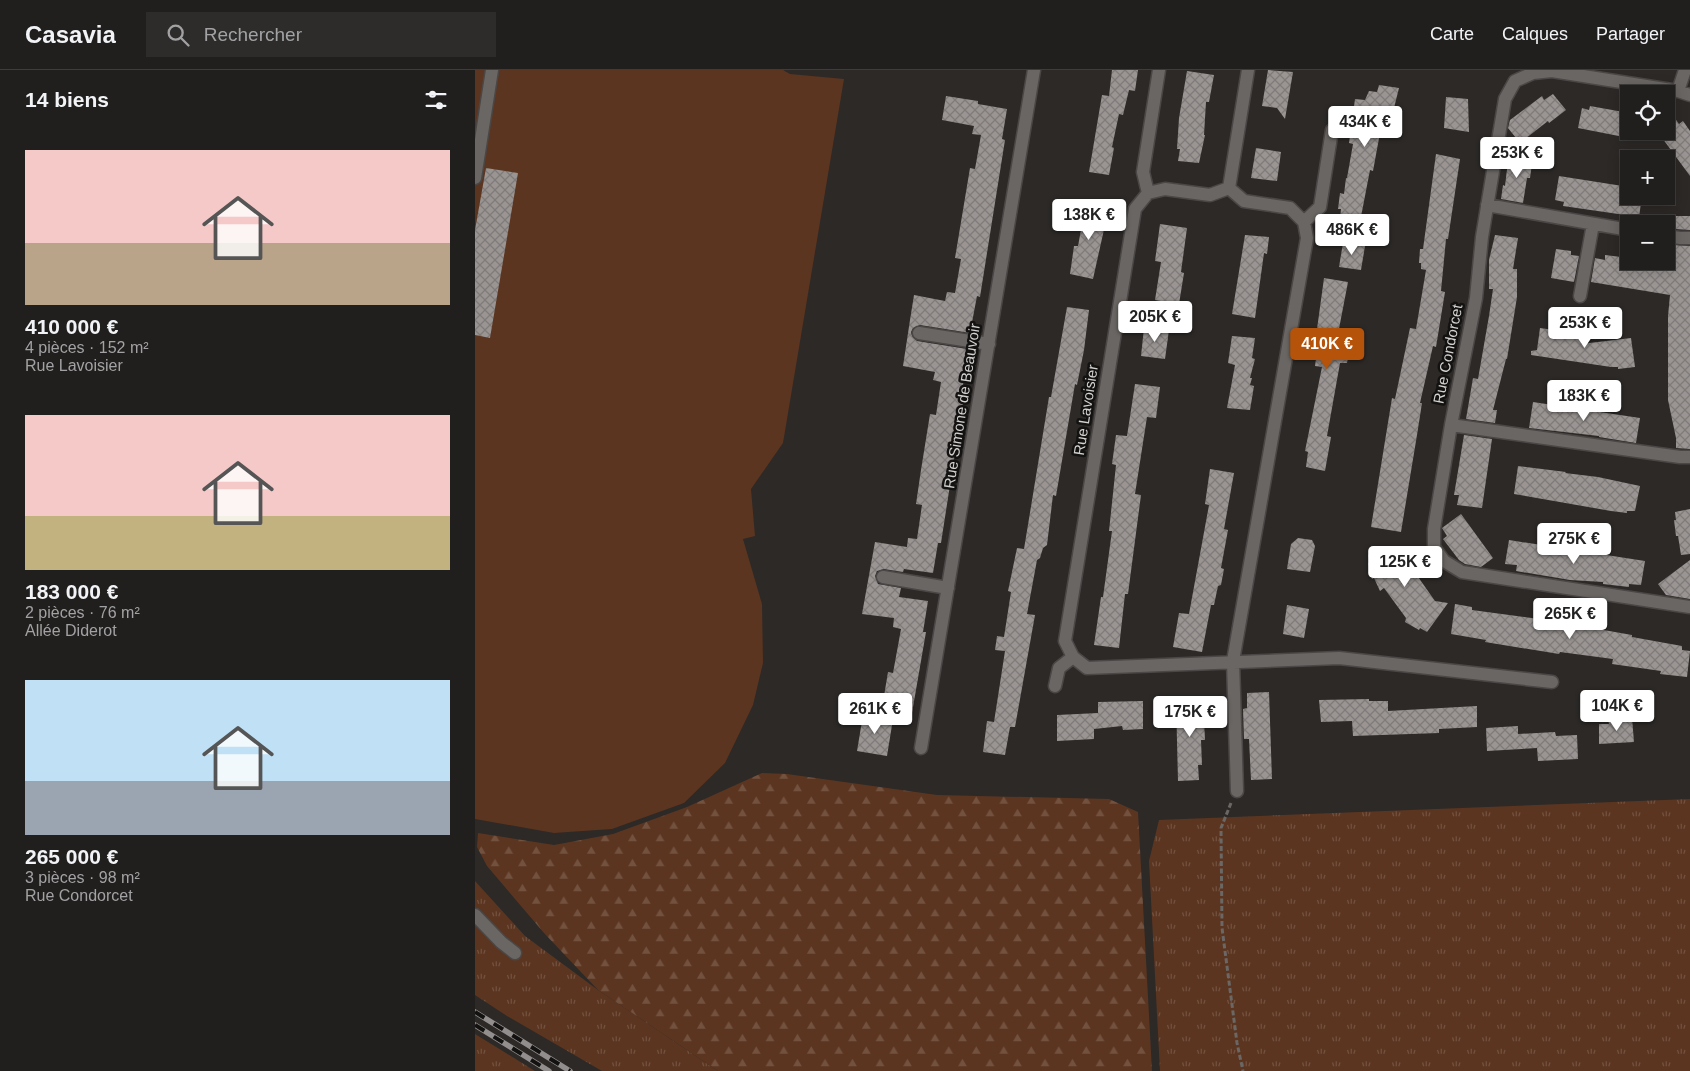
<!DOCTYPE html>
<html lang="fr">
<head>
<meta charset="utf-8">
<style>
  body { margin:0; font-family:Helvetica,sans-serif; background:#2d2c2a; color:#f1f3f6; height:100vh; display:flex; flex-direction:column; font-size:19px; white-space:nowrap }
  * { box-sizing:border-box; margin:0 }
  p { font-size:16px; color:#a2a2a4 }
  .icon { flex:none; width:28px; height:28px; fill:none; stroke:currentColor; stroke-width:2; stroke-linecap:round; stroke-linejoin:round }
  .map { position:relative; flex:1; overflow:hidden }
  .details { display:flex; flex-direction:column; background:#211f1d; width:475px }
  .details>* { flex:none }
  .fabs { position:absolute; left:1145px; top:15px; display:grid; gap:10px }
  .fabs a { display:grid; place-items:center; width:55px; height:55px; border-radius:0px; background:#211f1d; box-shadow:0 2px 12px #0003,0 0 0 1px #3e3d3b; font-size:25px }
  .price { position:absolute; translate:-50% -42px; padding:0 11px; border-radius:5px; background:#fff; color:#222; font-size:16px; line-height:32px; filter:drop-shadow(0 1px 2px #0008) }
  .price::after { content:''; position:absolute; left:50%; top:30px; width:15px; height:11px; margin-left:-8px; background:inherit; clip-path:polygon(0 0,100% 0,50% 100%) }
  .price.selected { background:#b45309; color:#fff }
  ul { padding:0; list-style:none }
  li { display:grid; align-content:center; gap:10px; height:265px; padding:0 25px }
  li span { display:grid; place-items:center; height:155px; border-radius:0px; color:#555 }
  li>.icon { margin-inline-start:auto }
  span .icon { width:90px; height:90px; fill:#fffc; stroke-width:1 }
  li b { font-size:21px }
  h2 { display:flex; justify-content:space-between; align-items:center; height:60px; padding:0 25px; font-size:21px }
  header { display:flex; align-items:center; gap:30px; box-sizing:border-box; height:70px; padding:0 25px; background:#211f1d; border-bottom:1px solid #3e3d3b }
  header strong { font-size:24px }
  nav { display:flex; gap:28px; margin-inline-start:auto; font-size:18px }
  .search { width:350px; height:45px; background:#2d2c2a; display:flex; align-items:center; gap:12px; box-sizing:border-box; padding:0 18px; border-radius:0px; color:#a2a2a4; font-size:19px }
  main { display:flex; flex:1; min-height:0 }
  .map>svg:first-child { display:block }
</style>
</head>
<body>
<header>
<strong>Casavia</strong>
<div class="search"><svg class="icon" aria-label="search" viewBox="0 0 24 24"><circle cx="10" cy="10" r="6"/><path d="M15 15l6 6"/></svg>Rechercher</div>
<nav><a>Carte</a><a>Calques</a><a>Partager</a></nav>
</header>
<main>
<section class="details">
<h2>14 biens<svg class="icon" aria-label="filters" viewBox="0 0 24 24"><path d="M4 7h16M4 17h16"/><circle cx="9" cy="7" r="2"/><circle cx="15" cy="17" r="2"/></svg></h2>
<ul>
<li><span style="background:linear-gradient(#f6c9c9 60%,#b9a48a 0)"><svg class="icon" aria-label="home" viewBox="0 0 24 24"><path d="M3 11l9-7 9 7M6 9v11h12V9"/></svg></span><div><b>410 000 €</b><p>4 pièces · 152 m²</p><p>Rue Lavoisier</p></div></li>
<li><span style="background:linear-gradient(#f6c9c9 65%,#c2b280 0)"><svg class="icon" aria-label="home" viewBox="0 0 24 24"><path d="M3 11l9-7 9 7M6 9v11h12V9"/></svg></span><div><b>183 000 €</b><p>2 pièces · 76 m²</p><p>Allée Diderot</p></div></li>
<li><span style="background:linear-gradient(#bfe0f5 65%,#9aa5b1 0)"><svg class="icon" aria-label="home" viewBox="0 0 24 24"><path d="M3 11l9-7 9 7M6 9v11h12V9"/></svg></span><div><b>265 000 €</b><p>3 pièces · 98 m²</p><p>Rue Condorcet</p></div></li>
</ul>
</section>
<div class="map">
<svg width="1215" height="1001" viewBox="0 0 1215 1001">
  <defs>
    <pattern id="grass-tufts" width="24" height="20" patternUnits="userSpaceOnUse" patternTransform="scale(1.25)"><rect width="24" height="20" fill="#5b3520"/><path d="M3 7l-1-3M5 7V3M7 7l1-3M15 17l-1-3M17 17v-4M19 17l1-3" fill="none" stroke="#72513f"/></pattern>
    <pattern id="forest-firs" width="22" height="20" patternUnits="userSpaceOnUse" patternTransform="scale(1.25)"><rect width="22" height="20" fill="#5b3520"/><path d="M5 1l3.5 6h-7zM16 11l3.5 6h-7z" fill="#72513f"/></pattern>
    <pattern id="building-cross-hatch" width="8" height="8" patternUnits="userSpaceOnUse" patternTransform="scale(1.25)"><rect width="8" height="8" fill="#9a9593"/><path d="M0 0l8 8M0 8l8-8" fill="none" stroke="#7f7b7a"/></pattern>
  </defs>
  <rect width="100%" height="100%" fill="#2c2927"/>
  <path fill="url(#grass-tufts)" d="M1215,729V1001H685L674,791L684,750Z
    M0,811L50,866L123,920L243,1001H127L32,946L0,925Z
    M0,964L60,1001H0Z"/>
  <path fill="url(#forest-firs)" d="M287,703L312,704L462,725L634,729L663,742L677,1001H243L123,920L69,863L12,796L2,777L3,763L79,775L138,764L212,737Z"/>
  <path fill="#5b3520" d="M0,0H308L315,4L369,9L308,373L276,419L280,466L268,469L287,534L288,593L278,635L250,693L209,733L137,759L79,763L0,749Z"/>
  <path fill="url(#building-cross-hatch)" d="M637,0H663L660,21L654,20L648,45L644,44L637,77L639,78L634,105L614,102L627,25L634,26Z
    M793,0L818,2L810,49L802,38L787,36Z
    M712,1L739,5L734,32H731L729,65H730L724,93L703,91L705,79H702L704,48Z
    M904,15L924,18L916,50L909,49V52H907L898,101L895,100L885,152L865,150L866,139H863L865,123L869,124L871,108H872L878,74L874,73L880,29L890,30L894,21L902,22Z
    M1078,24L1091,40L1074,53L1073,51L1045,73L1033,58L1035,50L1067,26L1069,30Z
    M471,26L503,31V34L532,39L527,69L530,70L505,227L502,226L495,263L445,255L438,258L436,262L437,266L442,271L492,279L491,285H493L488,315L491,316L480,383L466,473H463L458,503L429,499L428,502L409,499L402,501L400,506L403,514L426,518L424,527L453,531L448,562H451L437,643L407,638L413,602L418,603L426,559L418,557L419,548L387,544L400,472L432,477L433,468L442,469L447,435L441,434L446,400L455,344L461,345L466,312L458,310L460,302L428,296L435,250L439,225L470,231L472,222L480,223L486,189L480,188L495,98L500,99L506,65L497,64L499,56L467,50Z
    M971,27L993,29L994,62L969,58Z
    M1115,36L1154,43V68L1103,58L1107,38L1114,40Z
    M1191,36L1204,54L1208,51L1215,61V106L1182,61H1191Z
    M781,78L806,82L802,111L776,108Z
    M961,84L985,89L973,169H971L966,221L970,222L961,277L958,276L945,333H947L942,365L926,462L896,457L917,328L920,329L935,258L941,259L951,200L946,199V193H944L945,179H948Z
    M1038,85L1058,87L1055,108H1052L1048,133L1026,129L1028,115L1030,116L1033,91L1037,92Z
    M11,98L43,103L15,268L0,265V160Z
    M1084,106L1154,117V126H1167L1164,147L1088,136L1089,132L1080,130Z
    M611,133L634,137L618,209L595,204L599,176H603Z
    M1200,146H1215V160L1200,159Z
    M685,154L712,158L706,202L709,203L704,234L680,230L686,192L680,191Z
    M770,165L794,167L792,184L789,183L780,248L757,244Z
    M1020,165L1043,168L1038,199H1042V227L1032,289H1031L1018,340H1022L1020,353L991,349L998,308L1003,309L1014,246L1018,219H1014V190Z
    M868,173L890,176L886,200L864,197Z
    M1200,175L1215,176V379L1201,378V368L1193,330V246L1195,225L1116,212L1120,188L1130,190V185L1146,187V189L1154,191L1198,197V187H1200Z
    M1081,179L1096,181V185L1104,186L1099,212L1076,208Z
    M849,208L873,212L863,264L869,265L868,275L875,276L872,293H865L852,366L856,367L850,401L831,397L833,382L830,381L847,297L840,296L842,281H839Z
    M592,237L614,240L609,280L602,315L600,314L581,426L578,425L572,475L568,478L565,488L562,490L552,544L560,545L540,657H535L530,685L508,682L512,651L519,652L530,581L520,580L522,566L529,567L536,522L533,521L542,478L549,479L574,327H576Z
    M669,258L694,260L690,289L666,286Z
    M1065,258L1114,265L1106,274L1156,268L1160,297L1143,299V297H1136L1056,285V281L1062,280Z
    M757,266L780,268L777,288L780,289L775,308H777L775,315L779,316L775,340L752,338L760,295L753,293Z
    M660,314L685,317L681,348L672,347L660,424L666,425L653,524H650L644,578L619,575L626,527H628L637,461H634L641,395L637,394L641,365L652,366Z
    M1058,332L1165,348L1161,373L1124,367V366L1054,358Z
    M989,365L1017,369L1007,438L982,435L984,425H979Z
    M1043,396L1091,402L1090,403L1123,407L1165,416L1160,441H1152V443L1136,441L1039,424Z
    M735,399L759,403L749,459L753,460L746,498L749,499L746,515L743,516L739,535H736L727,582L698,577L704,543L714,544L734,435L730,434Z
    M1215,439V484L1206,485L1203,466H1201L1199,450H1201L1200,442Z
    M986,444L1018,488L1006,497L990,494L984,490L968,469L972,466L967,458Z
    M823,468L837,470L840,476L835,502L812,499L816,474Z
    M1034,470L1170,491L1166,515L1154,514V517L1128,514V512L1095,510L1041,501L1042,495L1030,494Z
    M922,477L960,531L973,533L952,562L945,558L944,560L930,552L931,548L909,518L905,521L899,508L897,509L893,493H895L893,485Z
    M1215,490V529L1191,525L1183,514Z
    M980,534L997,537V540L1072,550V553L1098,556L1099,553L1123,556V559L1157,565V567L1207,576V580L1215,581L1212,607L1185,604L1186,601L1137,594L1138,589L1085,582L1084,584L1010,572L1011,570L976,564Z
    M812,535L834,539L829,568L808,564Z
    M794,622L797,709L776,710L774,669H769L768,639L772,638V623Z
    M894,629V631H913V641L1002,636V657L964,659V663L878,666L877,651L846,652L844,630Z
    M728,630L730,670H726L727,695H723L724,710L703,711L701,631Z
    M668,631V659L648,660L647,656L619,659V669L582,671V645L623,643V632Z
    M388,645L418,649L412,686L382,681Z
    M1157,648L1159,672L1124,674V654H1134L1133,650Z
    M1043,656V664L1080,662L1081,666L1102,665L1103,689L1063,691L1062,678L1012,681L1011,658Z"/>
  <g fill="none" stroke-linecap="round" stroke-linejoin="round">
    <defs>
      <path id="minor" d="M1203,21L1210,0
        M1215,25L1203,21L1077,1L1058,3L1040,11L1030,29L1007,167L1001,228L976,355L959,459V477L969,491L987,502L1215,537
        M0,108L17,0
        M754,118L735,125L690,119L673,123L660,139L590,571L598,587L612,598L864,588L1077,612
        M754,118L769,131L815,138L829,152L832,168L758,591L762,721
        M754,118L773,0
        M673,123L668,102L684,0
        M1012,135L1154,160
        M829,152L845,137L857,60
        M1191,166L1205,168H1215
        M1105,226L1118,154
        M444,263L514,274
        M976,355L1205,387H1215
        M408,507L473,518
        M580,616L584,598L598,587
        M446,678L559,0
        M0,845L26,872L40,883"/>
    </defs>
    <use href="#minor" stroke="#4a4746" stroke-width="15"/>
    <path stroke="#6a6765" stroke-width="3" stroke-dasharray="5 2.5" stroke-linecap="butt" d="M756,733L746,758L747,858L762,973L768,1001"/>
    <use href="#minor" stroke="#6a6663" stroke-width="12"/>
    <defs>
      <path id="rail" d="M0,942L95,1001
        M0,955L74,1001"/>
    </defs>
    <use href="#rail" stroke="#918e8d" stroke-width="5.5"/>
    <use href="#rail" stroke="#131211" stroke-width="4" stroke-dasharray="11" stroke-linecap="butt"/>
  </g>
  <g text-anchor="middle" stroke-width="5" stroke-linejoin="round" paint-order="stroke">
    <g font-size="15" fill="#d4d2d1" stroke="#131211">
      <text transform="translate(973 284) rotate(-79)" y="5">Rue Condorcet</text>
      <text transform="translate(487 336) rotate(-81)" y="5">Rue Simone de Beauvoir</text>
      <text transform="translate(611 340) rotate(-81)" y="5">Rue Lavoisier</text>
    </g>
  </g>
</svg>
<div class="fabs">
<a><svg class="icon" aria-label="locate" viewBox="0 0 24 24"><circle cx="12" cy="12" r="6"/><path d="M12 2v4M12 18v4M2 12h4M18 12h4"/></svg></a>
<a>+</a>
<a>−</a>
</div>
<b class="price" style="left:890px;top:78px">434K €</b>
<b class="price" style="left:1042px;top:109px">253K €</b>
<b class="price" style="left:614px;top:171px">138K €</b>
<b class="price" style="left:877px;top:186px">486K €</b>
<b class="price" style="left:680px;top:273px">205K €</b>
<b class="price" style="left:1110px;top:279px">253K €</b>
<b class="price selected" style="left:852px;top:300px">410K €</b>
<b class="price" style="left:1109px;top:352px">183K €</b>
<b class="price" style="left:1099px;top:495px">275K €</b>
<b class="price" style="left:930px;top:518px">125K €</b>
<b class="price" style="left:1095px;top:570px">265K €</b>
<b class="price" style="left:1142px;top:662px">104K €</b>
<b class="price" style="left:400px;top:665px">261K €</b>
<b class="price" style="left:715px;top:668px">175K €</b>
</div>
</main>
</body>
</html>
